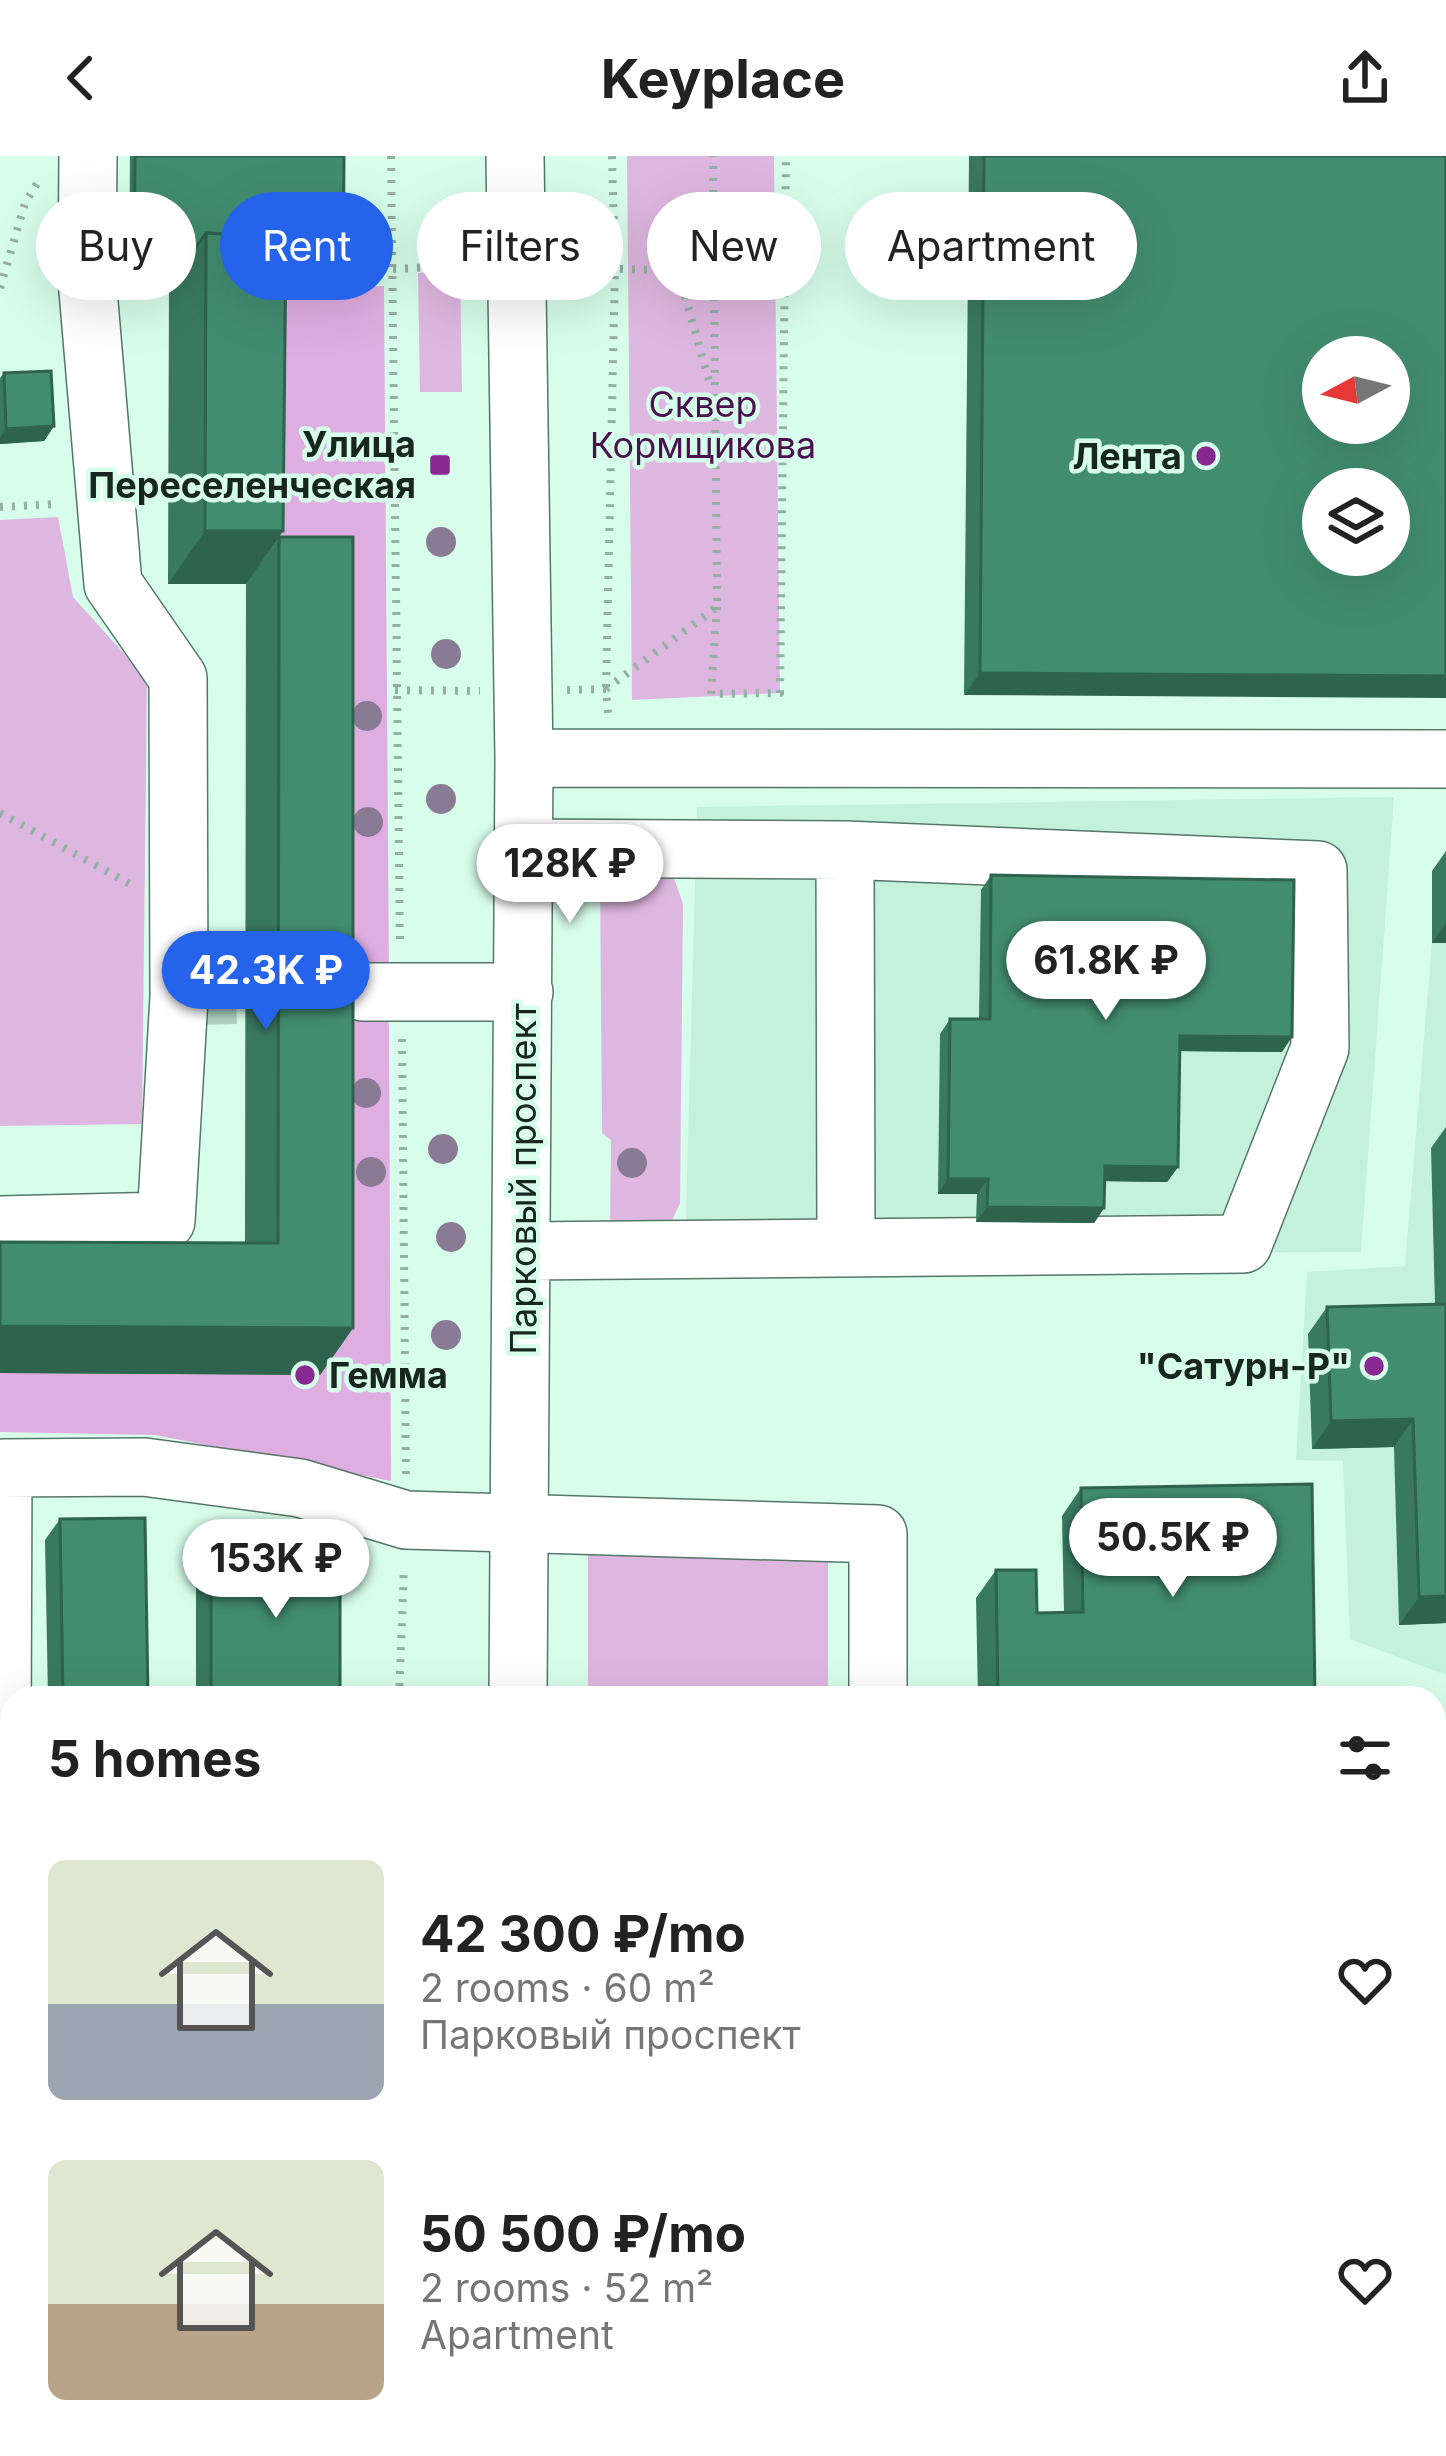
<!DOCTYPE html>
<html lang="en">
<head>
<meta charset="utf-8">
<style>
  body { margin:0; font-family:Inter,sans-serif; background:#f6f6f6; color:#222; height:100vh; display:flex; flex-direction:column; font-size:45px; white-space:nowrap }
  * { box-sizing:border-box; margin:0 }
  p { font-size:39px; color:#767676 }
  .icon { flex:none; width:66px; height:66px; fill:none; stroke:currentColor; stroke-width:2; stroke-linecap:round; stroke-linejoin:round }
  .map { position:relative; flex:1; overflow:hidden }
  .sheet { position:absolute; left:0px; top:1530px; width:1446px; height:771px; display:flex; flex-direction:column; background:#fff; border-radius:36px 36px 0 0; box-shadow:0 12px 48px #0002 }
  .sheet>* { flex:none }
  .guide { position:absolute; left:36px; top:36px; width:1374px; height:108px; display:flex; gap:24px }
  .needle { width:78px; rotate:263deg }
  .fabs { position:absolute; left:1302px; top:180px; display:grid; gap:24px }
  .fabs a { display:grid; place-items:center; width:108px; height:108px; border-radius:50%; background:#fff; box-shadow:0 12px 48px #0002; font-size:60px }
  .price { position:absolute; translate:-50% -102px; padding:0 27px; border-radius:42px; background:#fff; color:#222; font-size:39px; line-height:78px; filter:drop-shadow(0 3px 6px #0008) }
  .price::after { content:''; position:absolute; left:50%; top:72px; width:36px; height:27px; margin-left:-18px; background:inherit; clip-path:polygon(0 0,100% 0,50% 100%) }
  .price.on { background:#2563eb; color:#fff }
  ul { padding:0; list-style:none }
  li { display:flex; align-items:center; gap:36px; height:300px; padding:0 48px }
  li span { display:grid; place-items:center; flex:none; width:336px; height:240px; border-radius:18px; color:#555 }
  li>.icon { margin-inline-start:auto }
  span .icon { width:144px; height:144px; fill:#fffc; stroke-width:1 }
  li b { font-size:51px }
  h2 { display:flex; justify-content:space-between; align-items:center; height:144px; padding:0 48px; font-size:51px }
  .tag { padding:0 42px; border-radius:54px; background:#fff; box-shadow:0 12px 48px #0002; font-size:42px; line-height:108px }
  .tag.on { background:#2563eb; color:#fff }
  header { display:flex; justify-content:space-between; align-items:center; height:156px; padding:0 48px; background:#fff; font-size:54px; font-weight:700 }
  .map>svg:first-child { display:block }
</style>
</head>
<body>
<header><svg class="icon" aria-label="back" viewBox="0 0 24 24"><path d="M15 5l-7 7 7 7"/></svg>Keyplace<svg class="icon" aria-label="share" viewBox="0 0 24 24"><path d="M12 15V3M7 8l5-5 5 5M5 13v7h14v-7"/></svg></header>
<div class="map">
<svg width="1446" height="2300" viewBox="0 0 1446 2300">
  <rect width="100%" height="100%" fill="#d7fdeb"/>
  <path fill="#c4f1dc" d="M1394,641L1361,1096L685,1098L697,651Z
    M1432,715H1446V1519L1350,1483L1343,1305L1296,1304L1307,1116L1405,1110L1432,787Z"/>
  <path fill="#deb7e0" d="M627,0H774L780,537L632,544Z
    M460,114L462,236H420L418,117Z
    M58,361L73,441L147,523L142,968L0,970V364Z
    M600,714L673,719L683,748L680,1047L670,1069L610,1072L611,984L602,977Z
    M588,1381L828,1382V1542H588Z
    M12,2230V2289H72V2300H0V2231Z"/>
  <path fill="#dfaee1" d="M384,130L389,821L319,820L246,428L250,134Z
    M319,848L387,859L389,870L391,1325L155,1279L0,1276V1217L320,1218Z"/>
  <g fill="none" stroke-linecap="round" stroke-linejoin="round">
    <path stroke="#b1d2c2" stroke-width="57" stroke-dasharray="57 28" stroke-linecap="butt" d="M179,841L325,837"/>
    <defs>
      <path id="minor" d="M515,0L524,602L518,1542
        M524,602L1446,603
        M522,692L845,694L1318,714L1320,892L1243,1088L524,1095
        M845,694L846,1089
        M363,836H524
        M0,1069L166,1065L179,841L178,522L113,428L87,123L88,0
        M12,1612L2,1578L3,1312L144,1311L300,1332L406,1364L878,1378V1542
        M172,2289V2300
        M511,2300L512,2289"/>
    </defs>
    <use href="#minor" stroke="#557768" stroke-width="60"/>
    <path stroke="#93b0a3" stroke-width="8" stroke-dasharray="3 9" stroke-linecap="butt" d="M391,0L400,790
      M596,112L678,115L709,225
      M393,113L456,110
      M0,132L25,47L38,26
      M0,351L58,348
      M717,451L711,538L780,537L786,0
      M606,531L615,113L612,0
      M606,533L717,451L713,0
      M395,534L480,535
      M567,534L606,533L608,557
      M0,657L130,728
      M402,883L406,1318
      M399,1542L404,1411
      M0,1916L12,1897
      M0,2192L12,2196
      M392,2300V2289"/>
    <use href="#minor" stroke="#fff" stroke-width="57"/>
  </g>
  <g fill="#8a7b95">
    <circle cx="441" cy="386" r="15"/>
    <circle cx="446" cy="498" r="15"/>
    <circle cx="367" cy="560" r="15"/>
    <circle cx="441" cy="643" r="15"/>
    <circle cx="368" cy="666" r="15"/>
    <circle cx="366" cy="937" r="15"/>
    <circle cx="443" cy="993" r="15"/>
    <circle cx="632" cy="1007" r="15"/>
    <circle cx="371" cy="1016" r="15"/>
    <circle cx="451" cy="1081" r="15"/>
    <circle cx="446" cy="1179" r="15"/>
  </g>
  <path fill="#397960" d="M130,0H344L338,132L286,131L283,375L246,428H168L169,130H129Z
    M969,0H1446L964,539Z
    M4,217L54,270L44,285L0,288V222Z
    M279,381L353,1172L320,1219L0,1217V1086L245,1087L246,428Z
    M1446,695V787H1432V715Z
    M991,719L1282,896L1179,895L1178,1011L1167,1026L1105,1025L1104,1052L1094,1067L976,1066L977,1038H938L940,878L950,863H979L981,734Z
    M1446,971V1467L1399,1469L1394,1291L1312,1293L1308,1178L1327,1151L1435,1148L1431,992Z
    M1081,1332L1315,1542H978L976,1442L996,1414L1037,1457L1064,1456L1062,1360Z
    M60,1363L148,1542H48L45,1384Z
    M211,1388L340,1542H196V1410Z
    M228,2289H344V2300H228Z
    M856,2289H1323V2300H849Z"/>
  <path fill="#2e634e" d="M134,122H174L169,130H129Z
    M205,123L343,124L338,132L205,130Z
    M54,270L44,285L0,288V282L6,273Z
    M205,375H283L246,428H168Z
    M980,517L1446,520V542L964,539Z
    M1446,767V787H1432Z
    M1180,880L1292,881L1282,896L1169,895Z
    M1105,1010L1178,1011L1167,1026L1094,1025Z
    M948,1023H988L977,1038H938Z
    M987,1051L1104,1052L1094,1067L976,1066Z
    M0,1170L353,1172L320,1219L0,1217Z
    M1413,1263L1394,1291L1312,1293L1331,1265Z
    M1446,1440V1467L1399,1469L1419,1441Z"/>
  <path fill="#428d70" stroke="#2e634e" stroke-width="3" fill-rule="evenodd" d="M135,0H344L343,124L286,123V81L206,77L174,122H134Z
    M984,0H1446V520L980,517ZM1323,201H1389V267H1323ZM1323,333H1389V399H1323Z
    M206,77L286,81L283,375H205Z
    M51,215L54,270L6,273L4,217Z
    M279,381H353V1172L0,1170V1086L278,1087Z
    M991,719L1294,724L1292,881L1180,880L1178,1011L1105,1010L1104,1052L987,1051L988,1023H948L950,863H990Z
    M1446,1148V1440L1419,1441L1413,1263L1331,1265L1327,1151Z
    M1312,1328L1315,1542H998L996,1414H1036L1037,1457L1083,1456L1081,1332Z
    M145,1362L148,1542H63L60,1363Z
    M211,1388H340V1542H211Z
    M261,2289H344V2300H261Z
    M861,2289H1323V2300H861Z"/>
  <g fill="#892891" stroke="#d7fdeb" stroke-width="4.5">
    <circle cx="1206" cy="300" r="12"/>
    <rect x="428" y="297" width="24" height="24" rx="6"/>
    <circle cx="1374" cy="1210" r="12"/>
    <circle cx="305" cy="1219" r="12"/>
  </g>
  <g text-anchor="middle" stroke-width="9" stroke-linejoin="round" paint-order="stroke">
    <g font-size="36" fill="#4b114f" stroke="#d7fdeb">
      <text x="703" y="261">Сквер<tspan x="703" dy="41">Кормщикова</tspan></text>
    </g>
    <g font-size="36" font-weight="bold" fill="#182620" stroke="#d7fdeb" text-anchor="end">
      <text x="416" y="301">Улица<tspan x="416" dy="41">Переселенческая</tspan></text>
      <text x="1182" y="313">Лента</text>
      <text x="1350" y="1223">"Сатурн-Р"</text>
      <text x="329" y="1232" text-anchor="start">Гемма</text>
    </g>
    <g font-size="36" fill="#182620" stroke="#d7fdeb">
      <text transform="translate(523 1023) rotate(-90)" y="13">Парковый проспект</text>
    </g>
  </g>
</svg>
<div class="fabs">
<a><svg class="needle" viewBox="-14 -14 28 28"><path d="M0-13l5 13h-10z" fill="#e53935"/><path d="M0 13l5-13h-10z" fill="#767676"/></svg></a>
<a><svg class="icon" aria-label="layers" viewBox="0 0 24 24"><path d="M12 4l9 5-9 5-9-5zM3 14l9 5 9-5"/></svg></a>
</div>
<b class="price" style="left:570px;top:770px">128K ₽</b>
<b class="price" style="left:1106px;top:867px">61.8K ₽</b>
<b class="price on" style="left:266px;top:877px">42.3K ₽</b>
<b class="price" style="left:1173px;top:1444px">50.5K ₽</b>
<b class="price" style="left:276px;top:1465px">153K ₽</b>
<div class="guide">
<a class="tag">Buy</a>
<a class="tag on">Rent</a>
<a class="tag">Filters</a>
<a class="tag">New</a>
<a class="tag">Apartment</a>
</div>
<section class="sheet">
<h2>5 homes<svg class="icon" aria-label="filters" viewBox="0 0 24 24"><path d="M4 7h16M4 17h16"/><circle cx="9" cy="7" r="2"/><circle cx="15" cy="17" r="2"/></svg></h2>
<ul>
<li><span style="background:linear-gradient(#dfe7d0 60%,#9aa5b1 0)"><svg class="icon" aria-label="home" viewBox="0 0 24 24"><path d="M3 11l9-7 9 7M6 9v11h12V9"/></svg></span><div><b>42 300 ₽/mo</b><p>2 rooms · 60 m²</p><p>Парковый проспект</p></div><svg class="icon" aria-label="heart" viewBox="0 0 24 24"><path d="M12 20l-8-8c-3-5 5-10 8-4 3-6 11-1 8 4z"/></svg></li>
<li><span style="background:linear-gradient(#dfe7d0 60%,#b9a48a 0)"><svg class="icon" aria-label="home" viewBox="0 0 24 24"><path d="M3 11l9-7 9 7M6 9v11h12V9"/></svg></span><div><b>50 500 ₽/mo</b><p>2 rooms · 52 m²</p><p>Apartment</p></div><svg class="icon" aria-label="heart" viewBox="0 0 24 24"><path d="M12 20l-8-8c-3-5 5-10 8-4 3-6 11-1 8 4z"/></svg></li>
</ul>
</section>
</div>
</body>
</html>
